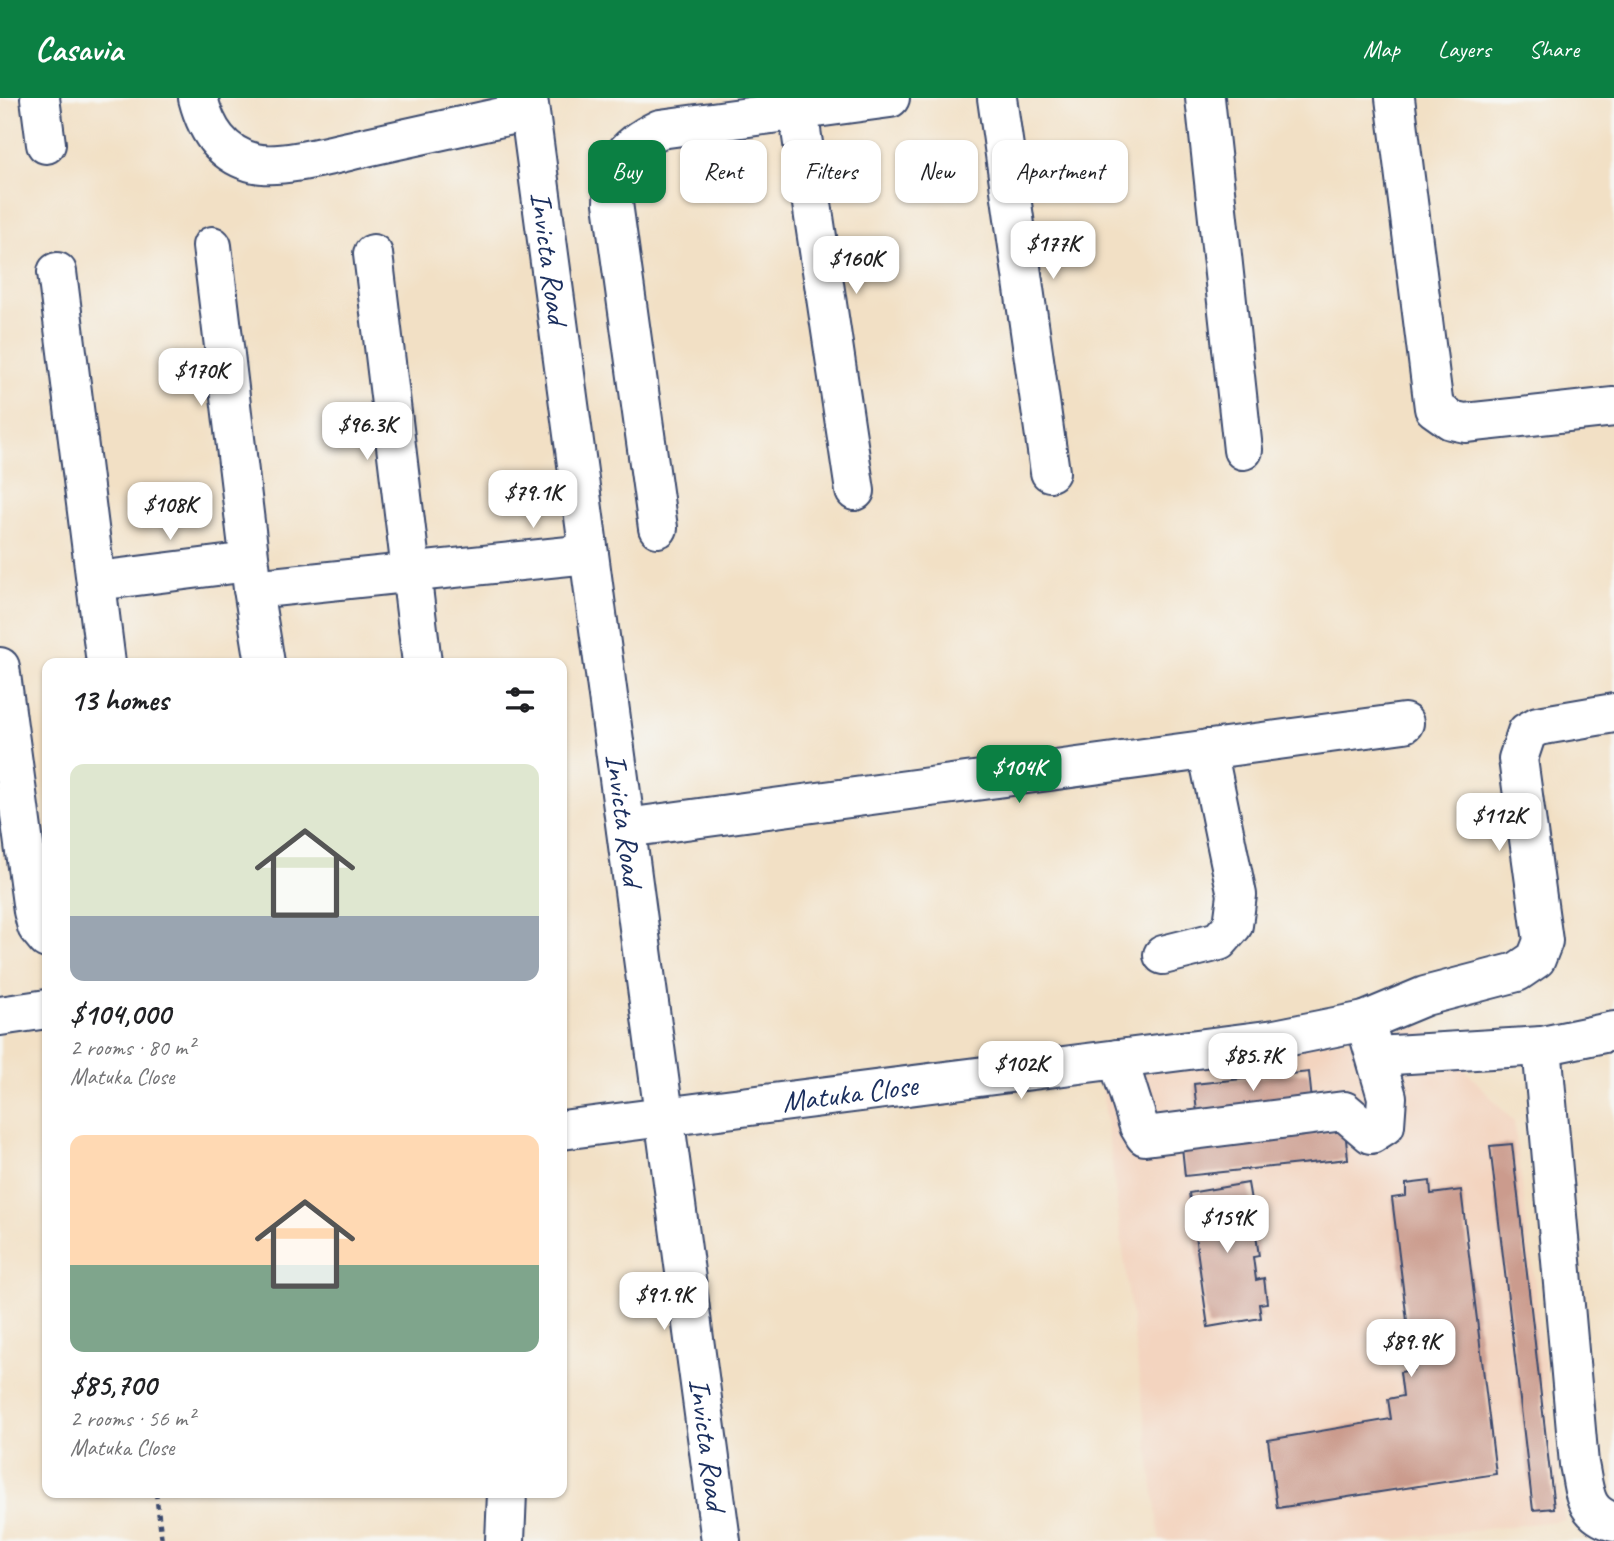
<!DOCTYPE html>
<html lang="en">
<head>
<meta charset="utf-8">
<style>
  body { margin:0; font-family:Caveat,sans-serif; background:#f2f2f2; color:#202124; height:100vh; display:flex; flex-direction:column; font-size:26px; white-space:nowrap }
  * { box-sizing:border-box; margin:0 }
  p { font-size:23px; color:#757577 }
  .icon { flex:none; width:38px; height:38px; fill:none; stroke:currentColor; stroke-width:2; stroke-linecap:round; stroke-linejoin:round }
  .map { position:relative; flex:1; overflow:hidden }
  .panel { position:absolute; left:42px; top:560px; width:525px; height:840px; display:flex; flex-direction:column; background:#fff; border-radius:14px; box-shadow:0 2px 5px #0004 }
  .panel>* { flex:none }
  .top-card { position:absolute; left:588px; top:42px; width:665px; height:63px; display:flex; gap:14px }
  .price { position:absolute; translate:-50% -60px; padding:0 16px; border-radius:14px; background:#fff; color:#222; font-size:23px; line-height:46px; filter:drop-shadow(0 2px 4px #0008) }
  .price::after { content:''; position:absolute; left:50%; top:42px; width:21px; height:16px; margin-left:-10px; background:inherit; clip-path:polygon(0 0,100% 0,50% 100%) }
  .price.current { background:#0b8043; color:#fff }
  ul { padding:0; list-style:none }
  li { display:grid; align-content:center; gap:14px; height:371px; padding:0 28px }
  li span { display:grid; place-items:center; height:217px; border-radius:14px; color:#555 }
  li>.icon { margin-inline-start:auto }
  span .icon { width:126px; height:126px; fill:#fffc; stroke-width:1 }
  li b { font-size:30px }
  h2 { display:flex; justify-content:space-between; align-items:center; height:84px; padding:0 28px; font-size:30px }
  .pill { padding:0 24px; border-radius:14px; background:#fff; box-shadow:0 2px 5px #0004; font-size:24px; line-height:63px }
  .pill.current { background:#0b8043; color:#fff }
  header { display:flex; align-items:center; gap:42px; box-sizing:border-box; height:98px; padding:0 35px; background:#0b8043; color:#fff }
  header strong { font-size:33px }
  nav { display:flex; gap:38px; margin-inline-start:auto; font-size:24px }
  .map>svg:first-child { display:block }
</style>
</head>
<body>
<header>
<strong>Casavia</strong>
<nav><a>Map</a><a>Layers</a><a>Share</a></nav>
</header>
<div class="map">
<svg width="1614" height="1443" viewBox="0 0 1614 1443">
  <rect width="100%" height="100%" fill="#f6f6f2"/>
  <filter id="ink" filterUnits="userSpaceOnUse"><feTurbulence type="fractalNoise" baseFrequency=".0143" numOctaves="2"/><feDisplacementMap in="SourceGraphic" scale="14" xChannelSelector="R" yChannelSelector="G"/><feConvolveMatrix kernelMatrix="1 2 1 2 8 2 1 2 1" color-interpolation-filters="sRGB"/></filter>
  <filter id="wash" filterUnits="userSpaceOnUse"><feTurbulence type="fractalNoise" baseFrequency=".00686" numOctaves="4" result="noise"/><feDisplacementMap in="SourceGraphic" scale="28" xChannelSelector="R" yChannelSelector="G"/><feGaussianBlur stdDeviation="1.57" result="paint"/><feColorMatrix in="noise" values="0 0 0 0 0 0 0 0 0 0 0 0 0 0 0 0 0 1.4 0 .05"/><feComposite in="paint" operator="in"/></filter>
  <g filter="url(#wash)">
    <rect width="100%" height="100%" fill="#f2e0c5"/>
    <path fill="#f3d4bf" d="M1425,928L1514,1024L1565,1422L1376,1443H1160L1101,981Z"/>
    <g id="blocks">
      <path fill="#cb9b8d" d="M1309,974L1312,1003L1197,1015L1194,986Z
        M1345,1032L1348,1061L1185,1078L1182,1049Z
        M1512,1046L1554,1410L1533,1412L1490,1048Z
        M1430,1083L1431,1096L1461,1092L1496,1376L1277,1410L1268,1342L1391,1321L1388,1301L1403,1298L1400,1274L1413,1272L1392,1100L1406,1098V1086Z
        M1248,1085L1254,1120L1230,1124L1231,1134L1255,1130L1259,1158L1253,1159L1256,1182L1264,1180L1267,1205L1259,1206L1261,1220L1208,1229L1189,1095Z"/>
    </g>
  </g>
  <g filter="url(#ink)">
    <use href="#blocks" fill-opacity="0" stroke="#3b4a6d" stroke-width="2"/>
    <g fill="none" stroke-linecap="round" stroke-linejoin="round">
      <defs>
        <g id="minor">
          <path d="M40,0L46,46"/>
          <path d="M198,0C206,31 221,57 255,65C281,71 338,55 366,49C420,37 475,25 529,13"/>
          <path id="s1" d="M528,0L721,1443"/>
          <path d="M997,0L1050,374"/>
          <path d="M1205,0L1243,352"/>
          <path d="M1395,0L1434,310L1451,322L1465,325L1614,309"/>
          <path d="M798,12L855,393"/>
          <path d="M212,148L253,491L265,565"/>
          <path d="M373,156L422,565"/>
          <path d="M57,174L106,565"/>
          <path d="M658,430L613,105C614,64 622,49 660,31L890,0"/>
          <path d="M97,483L249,464"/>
          <path d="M253,491L588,456"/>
          <path d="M0,569L33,813L37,829L47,841"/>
          <path d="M626,730L1404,625"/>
          <path d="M1163,857L1219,843L1233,827L1237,797L1207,651"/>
          <path d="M0,918L47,911"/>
          <path d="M1542,948L1579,1366C1585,1394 1583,1415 1614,1424"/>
          <path d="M1376,958L1542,948L1614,933"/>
          <path d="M1118,961L1139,1028L1145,1038L1344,1013L1371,1036L1385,1027L1387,999L1365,923"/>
          <path id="s2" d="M562,1032L1275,941L1365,923L1425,898L1517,874L1536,861L1543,843L1518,661L1527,634L1538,628L1614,615"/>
          <path d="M505,1443L507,1395"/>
        </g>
      </defs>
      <use href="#minor" stroke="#3b4a6d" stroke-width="42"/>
      <path stroke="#3b4a6d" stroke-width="4.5" stroke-dasharray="5 5" stroke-linecap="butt" d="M156,1395L162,1443"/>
      <use href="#minor" stroke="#fff" stroke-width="38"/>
    </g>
  </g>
  <g text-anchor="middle" stroke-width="5" stroke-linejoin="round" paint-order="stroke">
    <g font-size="30" fill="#1b2f5e" stroke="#f6f6f2">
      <text dy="10" stroke="none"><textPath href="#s1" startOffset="161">Invicta Road</textPath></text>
      <text dy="10" stroke="none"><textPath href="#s1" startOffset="728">Invicta Road</textPath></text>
      <text dy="10" stroke="none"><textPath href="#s2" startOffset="290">Matuka Close</textPath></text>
      <text dy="10" stroke="none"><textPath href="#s1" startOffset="1358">Invicta Road</textPath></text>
    </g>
  </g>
</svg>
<b class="price" style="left:1053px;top:183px">$177K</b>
<b class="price" style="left:856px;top:198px">$160K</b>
<b class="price" style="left:201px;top:310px">$170K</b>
<b class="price" style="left:367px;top:364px">$96.3K</b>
<b class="price" style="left:533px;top:432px">$79.1K</b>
<b class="price" style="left:170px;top:444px">$108K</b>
<b class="price current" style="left:1019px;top:707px">$104K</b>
<b class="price" style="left:1499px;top:755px">$112K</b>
<b class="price" style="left:1253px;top:995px">$85.7K</b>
<b class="price" style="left:1021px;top:1003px">$102K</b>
<b class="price" style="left:1227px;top:1157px">$159K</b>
<b class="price" style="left:664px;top:1234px">$91.9K</b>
<b class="price" style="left:1411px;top:1281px">$89.9K</b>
<div class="top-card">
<a class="pill current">Buy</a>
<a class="pill">Rent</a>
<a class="pill">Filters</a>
<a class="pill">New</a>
<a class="pill">Apartment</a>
</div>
<section class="panel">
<h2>13 homes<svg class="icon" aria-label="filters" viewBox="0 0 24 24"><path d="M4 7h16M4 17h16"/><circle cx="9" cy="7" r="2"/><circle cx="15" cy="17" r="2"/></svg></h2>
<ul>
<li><span style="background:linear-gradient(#dfe7d0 70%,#9aa5b1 0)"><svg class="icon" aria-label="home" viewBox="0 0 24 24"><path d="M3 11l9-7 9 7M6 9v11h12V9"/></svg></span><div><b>$104,000</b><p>2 rooms · 80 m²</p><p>Matuka Close</p></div></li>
<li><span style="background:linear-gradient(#ffd9b3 60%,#7fa58c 0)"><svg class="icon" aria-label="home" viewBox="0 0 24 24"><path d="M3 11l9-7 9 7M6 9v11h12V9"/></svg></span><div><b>$85,700</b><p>2 rooms · 56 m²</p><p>Matuka Close</p></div></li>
</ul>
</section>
</div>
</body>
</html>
